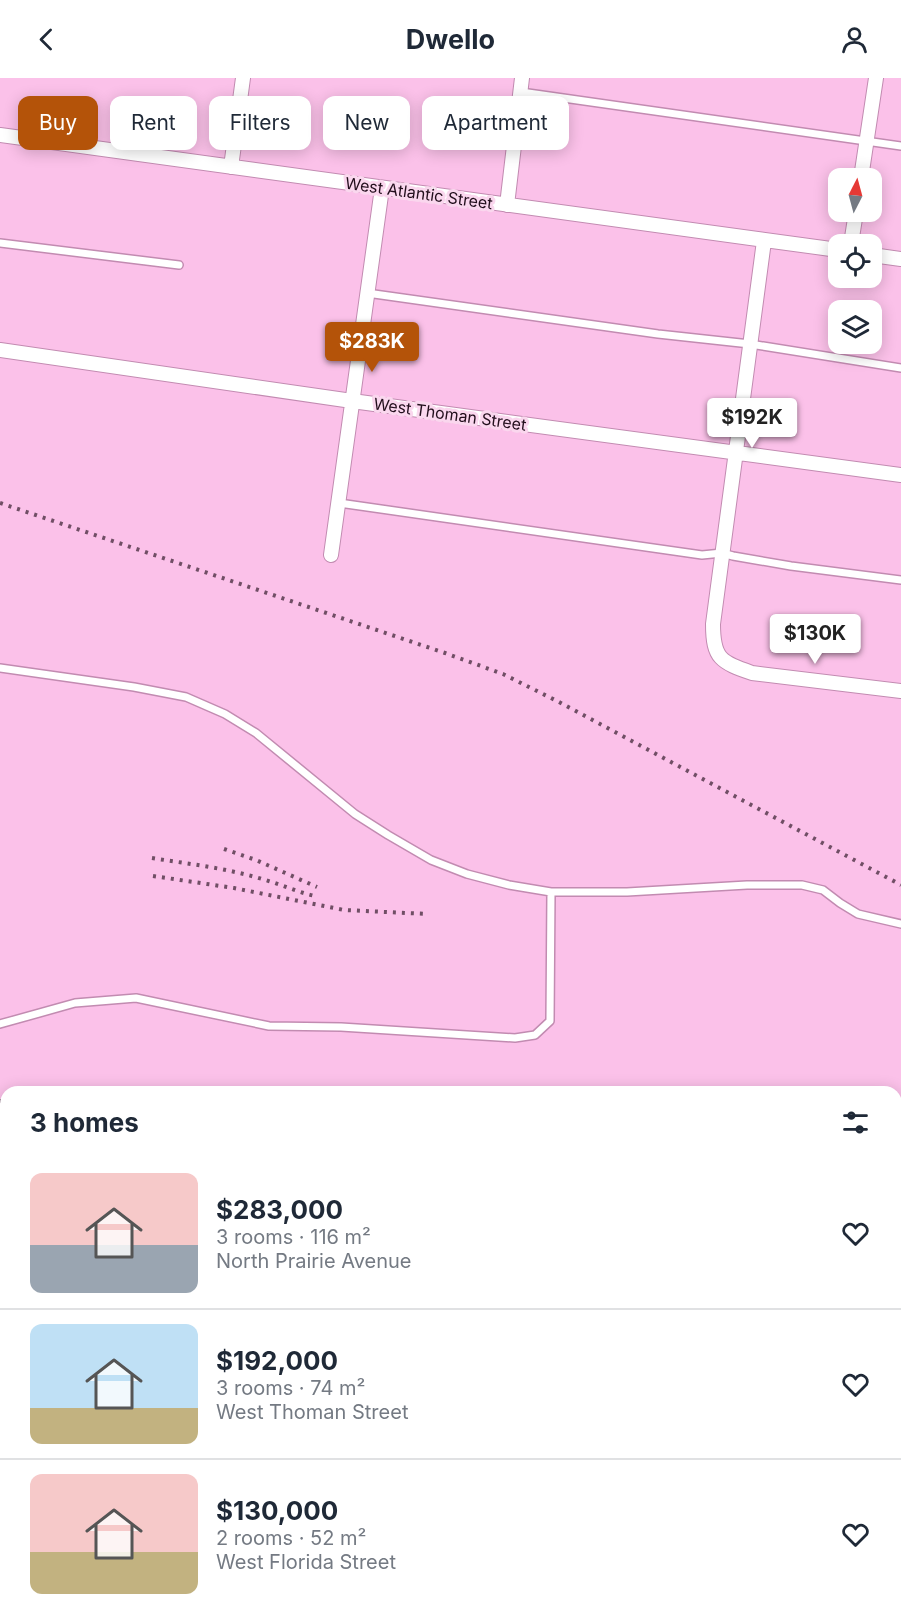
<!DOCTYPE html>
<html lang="en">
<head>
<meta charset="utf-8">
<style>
  body { margin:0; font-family:Inter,sans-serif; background:#f2f2f3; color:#1f2937; height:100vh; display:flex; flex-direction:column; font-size:22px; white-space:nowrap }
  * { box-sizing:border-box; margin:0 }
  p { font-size:20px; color:#747a83 }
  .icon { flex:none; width:33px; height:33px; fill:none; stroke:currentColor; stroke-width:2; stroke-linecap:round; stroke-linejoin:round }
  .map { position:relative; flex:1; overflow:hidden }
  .panel { position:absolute; left:0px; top:1008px; width:902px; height:536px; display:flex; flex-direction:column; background:#fff; border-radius:18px 18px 0 0; box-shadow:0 3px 15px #0003 }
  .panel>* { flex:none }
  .guide { position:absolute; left:18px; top:18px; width:600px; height:54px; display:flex; gap:12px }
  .needle { width:39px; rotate:6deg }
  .buttons { position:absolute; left:828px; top:90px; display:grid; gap:12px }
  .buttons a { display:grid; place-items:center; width:54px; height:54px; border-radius:12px; background:#fff; box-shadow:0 3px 15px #0003; font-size:30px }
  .price { position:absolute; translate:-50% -51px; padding:0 14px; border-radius:6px; background:#fff; color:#222; font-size:20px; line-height:39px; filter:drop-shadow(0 2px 3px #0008) }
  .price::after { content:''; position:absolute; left:50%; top:36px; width:18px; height:14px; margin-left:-9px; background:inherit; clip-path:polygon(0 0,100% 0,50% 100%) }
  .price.active { background:#b45309; color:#fff }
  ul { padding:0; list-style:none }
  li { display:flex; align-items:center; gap:18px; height:150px; padding:0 30px }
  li+li { border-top:2px solid #e0e1e3 }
  li span { display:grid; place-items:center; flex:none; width:168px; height:120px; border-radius:12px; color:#555 }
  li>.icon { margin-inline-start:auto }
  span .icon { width:72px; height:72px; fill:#fffc; stroke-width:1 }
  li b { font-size:26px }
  h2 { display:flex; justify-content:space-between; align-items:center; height:72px; padding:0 30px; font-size:26px }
  .pill { padding:0 21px; border-radius:12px; background:#fff; box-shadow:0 3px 15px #0003; font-size:21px; line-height:54px }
  .pill.active { background:#b45309; color:#fff }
  header { display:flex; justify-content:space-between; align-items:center; height:78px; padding:0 30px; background:#fff; font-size:27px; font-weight:700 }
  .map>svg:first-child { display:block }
</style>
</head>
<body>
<header><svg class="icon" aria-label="back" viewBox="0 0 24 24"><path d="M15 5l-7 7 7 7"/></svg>Dwello<svg class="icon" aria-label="person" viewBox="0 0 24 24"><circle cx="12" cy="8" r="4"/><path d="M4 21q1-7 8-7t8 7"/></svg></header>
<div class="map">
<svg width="901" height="1543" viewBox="0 0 901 1543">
  <rect width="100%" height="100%" fill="#fbc1e9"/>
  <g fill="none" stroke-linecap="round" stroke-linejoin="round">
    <defs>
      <path id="service" d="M521,14L901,68
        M0,165L179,187
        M367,215L658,256L750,266L901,290
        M339,425L702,477L722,475L733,478L791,488L901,502
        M0,590L134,609L186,619L225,636L256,655L355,736L388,757L431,782L467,796L509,807L551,814H627L747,807H802L823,812L840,825L858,836L901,846
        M0,946L75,925L136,920L269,948L341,949L515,960L535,957L550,943L551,814
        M896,1251H901"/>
      <path id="minor" d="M0,57L838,172
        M231,89L243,0
        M861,100L876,0
        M507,127L522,0
        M764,163L713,546C713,581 721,584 752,595L901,613
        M851,166L856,134
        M872,177L901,181
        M0,272L352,323L901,397
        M331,477L382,110
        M186,1543L187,1538
        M405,1543L406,1538
        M615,1543L616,1538
        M824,1543L825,1538"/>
    </defs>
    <use href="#service" stroke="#c28bb1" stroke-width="10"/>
    <use href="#minor" stroke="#c28bb1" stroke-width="16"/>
    <use href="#service" stroke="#fff" stroke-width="7"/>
    <use href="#minor" stroke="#fff" stroke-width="14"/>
    <path stroke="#704e65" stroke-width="4" stroke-dasharray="3 6" stroke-linecap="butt" d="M0,425L445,575L503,596L557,623L901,807
      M224,771L256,782L317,809
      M152,780C189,786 226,790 262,801C280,806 297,814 315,818
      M153,798L234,810L344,832L428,836
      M0,1023H6
      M896,1075L901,1076"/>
  </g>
  <g text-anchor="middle" stroke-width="6" stroke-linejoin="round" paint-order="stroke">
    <g font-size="16" fill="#220e1c" stroke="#fad7ee">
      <text transform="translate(419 115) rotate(8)" y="6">West Atlantic Street</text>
      <text transform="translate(450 336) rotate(8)" y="6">West Thoman Street</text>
    </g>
  </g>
</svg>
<div class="buttons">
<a><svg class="needle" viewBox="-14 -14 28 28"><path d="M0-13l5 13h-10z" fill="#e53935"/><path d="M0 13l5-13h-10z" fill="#747a83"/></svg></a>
<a><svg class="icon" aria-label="locate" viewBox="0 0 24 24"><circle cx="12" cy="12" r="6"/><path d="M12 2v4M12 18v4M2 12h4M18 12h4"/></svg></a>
<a><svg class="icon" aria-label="layers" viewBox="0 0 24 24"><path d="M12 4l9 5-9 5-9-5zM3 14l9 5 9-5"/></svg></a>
</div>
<b class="price active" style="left:372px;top:295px">$283K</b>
<b class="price" style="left:752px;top:371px">$192K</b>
<b class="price" style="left:815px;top:587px">$130K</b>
<div class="guide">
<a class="pill active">Buy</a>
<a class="pill">Rent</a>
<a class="pill">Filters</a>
<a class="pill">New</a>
<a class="pill">Apartment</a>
</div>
<section class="panel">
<h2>3 homes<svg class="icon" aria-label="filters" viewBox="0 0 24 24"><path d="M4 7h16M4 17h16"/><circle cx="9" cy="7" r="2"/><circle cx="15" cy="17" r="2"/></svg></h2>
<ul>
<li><span style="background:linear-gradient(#f6c9c9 60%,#9aa5b1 0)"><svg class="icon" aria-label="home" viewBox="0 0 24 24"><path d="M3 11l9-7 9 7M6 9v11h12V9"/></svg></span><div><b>$283,000</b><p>3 rooms · 116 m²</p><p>North Prairie Avenue</p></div><svg class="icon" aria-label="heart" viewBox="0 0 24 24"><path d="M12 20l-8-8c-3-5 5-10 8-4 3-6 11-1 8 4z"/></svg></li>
<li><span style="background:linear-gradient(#bfe0f5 70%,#c2b280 0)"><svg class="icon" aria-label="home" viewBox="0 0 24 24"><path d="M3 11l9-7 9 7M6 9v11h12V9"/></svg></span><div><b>$192,000</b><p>3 rooms · 74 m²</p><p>West Thoman Street</p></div><svg class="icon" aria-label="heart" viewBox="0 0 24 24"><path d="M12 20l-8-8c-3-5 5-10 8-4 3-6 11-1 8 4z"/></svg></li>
<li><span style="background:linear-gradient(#f6c9c9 65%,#c2b280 0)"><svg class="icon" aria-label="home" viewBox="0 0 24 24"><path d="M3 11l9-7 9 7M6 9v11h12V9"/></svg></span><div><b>$130,000</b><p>2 rooms · 52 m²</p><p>West Florida Street</p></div><svg class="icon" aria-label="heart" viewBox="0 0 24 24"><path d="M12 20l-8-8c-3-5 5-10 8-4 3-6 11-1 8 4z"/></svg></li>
</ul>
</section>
</div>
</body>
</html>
